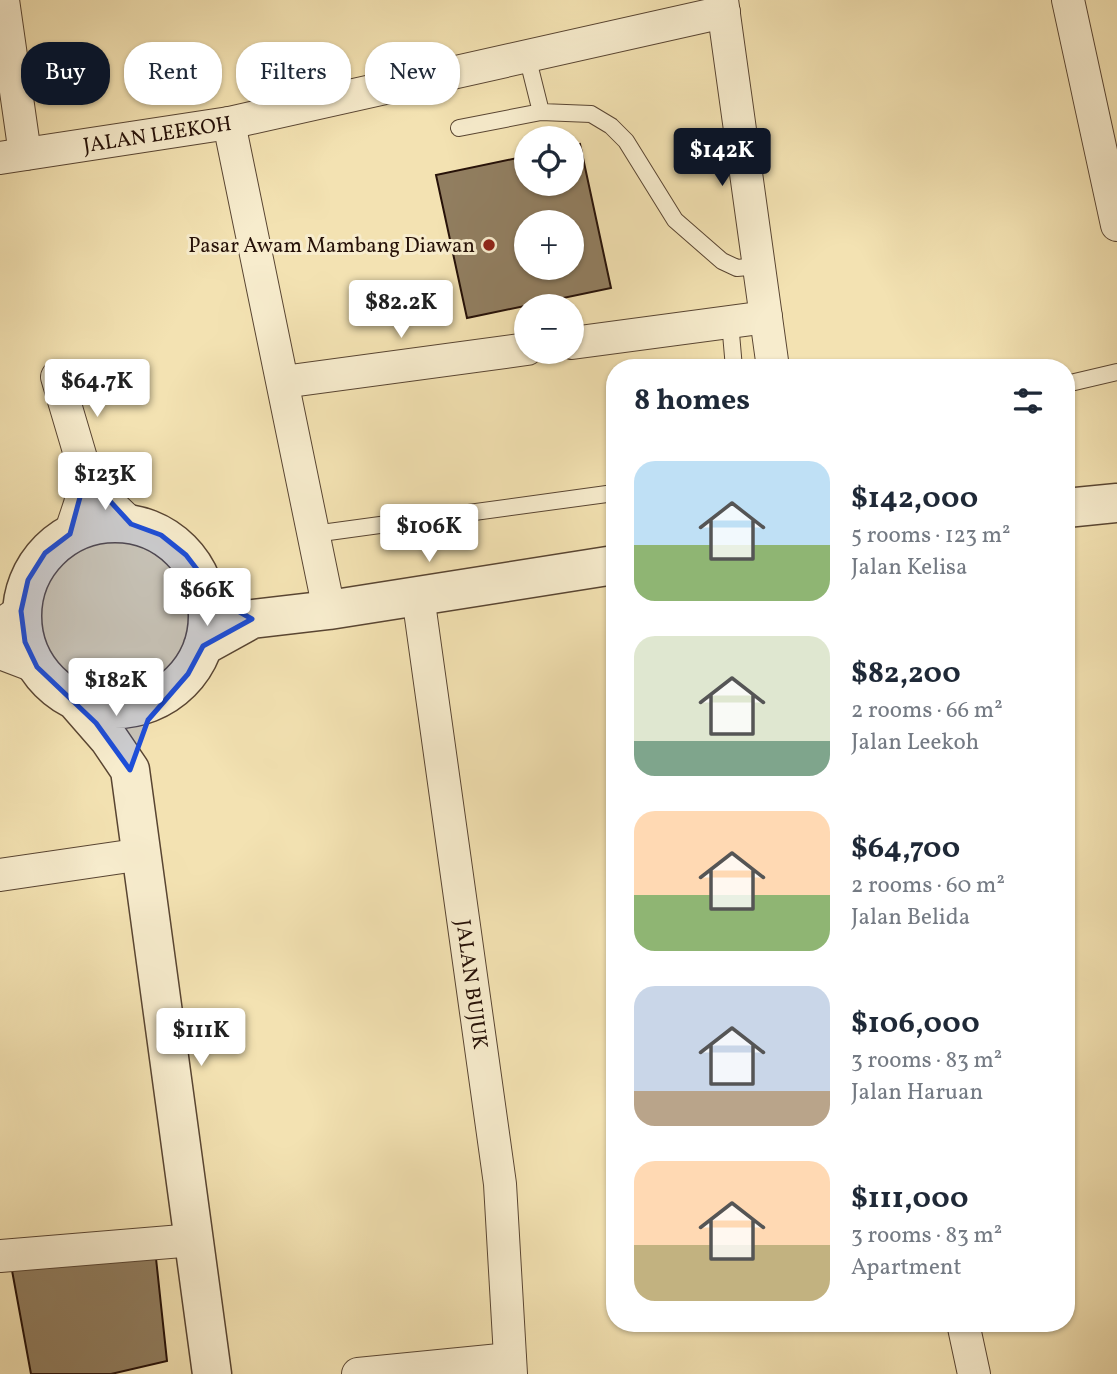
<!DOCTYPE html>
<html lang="en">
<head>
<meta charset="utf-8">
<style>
  body { margin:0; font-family:Vollkorn,serif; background:#f6f6f7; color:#1f2937; height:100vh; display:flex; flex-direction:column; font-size:26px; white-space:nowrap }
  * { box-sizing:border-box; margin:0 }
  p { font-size:23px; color:#747a83 }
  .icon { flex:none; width:38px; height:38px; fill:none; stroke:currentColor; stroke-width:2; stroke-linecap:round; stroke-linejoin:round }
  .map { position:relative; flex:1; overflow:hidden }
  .sheet { position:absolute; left:606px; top:359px; width:469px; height:973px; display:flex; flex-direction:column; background:#fff; border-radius:28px; box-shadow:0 2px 5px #0004 }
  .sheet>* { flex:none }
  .hud { position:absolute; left:21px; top:42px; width:480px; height:63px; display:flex; gap:14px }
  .tools { position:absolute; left:514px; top:126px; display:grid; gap:14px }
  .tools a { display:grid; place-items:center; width:70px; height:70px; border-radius:50%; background:#fff; box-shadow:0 2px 5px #0004; font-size:35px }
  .price { position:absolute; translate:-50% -60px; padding:0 16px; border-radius:7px; background:#fff; color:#222; font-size:23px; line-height:46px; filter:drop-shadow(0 2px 4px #0008) }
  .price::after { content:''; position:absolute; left:50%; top:42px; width:21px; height:16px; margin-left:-10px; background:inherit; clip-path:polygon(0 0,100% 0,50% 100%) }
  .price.selected { background:#111827; color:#fff }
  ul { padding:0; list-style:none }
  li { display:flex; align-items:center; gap:21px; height:175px; padding:0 28px }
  li span { display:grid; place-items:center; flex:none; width:196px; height:140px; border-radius:21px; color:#555 }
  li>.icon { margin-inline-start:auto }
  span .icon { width:84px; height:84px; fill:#fffc; stroke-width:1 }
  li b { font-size:30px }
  h2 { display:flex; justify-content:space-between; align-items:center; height:84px; padding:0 28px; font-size:30px }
  .pill { padding:0 24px; border-radius:28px; background:#fff; box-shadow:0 2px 5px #0004; font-size:24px; line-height:63px }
  .pill.selected { background:#111827; color:#fff }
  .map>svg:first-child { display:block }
</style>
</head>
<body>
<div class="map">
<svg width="1117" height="1374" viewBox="0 0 1117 1374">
  <rect width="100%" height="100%" fill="#f3e2b2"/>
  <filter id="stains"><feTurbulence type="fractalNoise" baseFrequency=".00286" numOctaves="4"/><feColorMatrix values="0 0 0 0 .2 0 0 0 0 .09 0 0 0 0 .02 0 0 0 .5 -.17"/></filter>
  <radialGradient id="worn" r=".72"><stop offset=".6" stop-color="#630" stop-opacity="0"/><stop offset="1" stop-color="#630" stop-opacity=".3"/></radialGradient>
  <path fill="#917e60" stroke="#261108" stroke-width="2" fill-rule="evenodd" d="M580,144L611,288L467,318L436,175L527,156V184H572V146ZM527,222H572V268H527Z
    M155,1249L167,1361L111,1374H31L11,1265Z"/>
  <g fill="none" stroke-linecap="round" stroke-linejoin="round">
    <defs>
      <path id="service" d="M527,56L541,112L591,114L611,126L626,141L675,220L722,261L737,268L759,266
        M459,128L541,112
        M730,322L734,368
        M1066,384L1117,372
        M314,534L614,493"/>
      <g id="minor">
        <path d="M3,0L25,154"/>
        <path d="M722,0L773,368"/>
        <path d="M1068,0L1117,225"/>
        <path d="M229,123L329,610"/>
        <path id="s1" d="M0,158L229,123L724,12"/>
        <path d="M572,343L766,317"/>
        <path d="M57,377L86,475L106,500L131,524"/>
        <path d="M283,382L527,349"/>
        <path d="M70,534L80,504L86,475"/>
        <path id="s2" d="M418,596L500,1184L511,1374"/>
        <path d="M0,625L21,611"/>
        <path d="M0,653L37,667"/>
        <path d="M0,875L143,854"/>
        <path d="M0,1256L194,1240"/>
        <path d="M963,1323L974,1374"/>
        <path d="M358,1374L510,1359"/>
      </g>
      <path id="tertiary" d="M1066,508L1117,503
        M22 616a93 93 0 1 1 186 0a93 93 0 1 1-186 0Z
        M203,646L252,619L329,610L614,565
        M75,700L109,739L130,770L212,1374"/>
    </defs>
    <use href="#service" stroke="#594532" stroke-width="18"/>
    <use href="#minor" stroke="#594532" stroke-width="34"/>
    <use href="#tertiary" stroke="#594532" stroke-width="41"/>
    <use href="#service" stroke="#f7eccd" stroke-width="16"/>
    <use href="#minor" stroke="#f7eccd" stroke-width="32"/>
    <use href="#tertiary" stroke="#f7eccd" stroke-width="38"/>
  </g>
  <path fill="#1d4ed8" fill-opacity="0.2" stroke="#1d4ed8" stroke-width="5" stroke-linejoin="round" d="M86,475L131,524L161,535L186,555L222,602L252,619L203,646L188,674L148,720L130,770L96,723L37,667L25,642L21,611L28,580L45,553L70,534Z"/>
  <circle fill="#8f2418" stroke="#f7eccd" stroke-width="2.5" cx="489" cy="245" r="7"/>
  <g text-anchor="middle" stroke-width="6" stroke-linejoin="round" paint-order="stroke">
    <g font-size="21" fill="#261108" stroke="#f7eccd">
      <text dy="7" stroke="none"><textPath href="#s1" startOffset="159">JALAN LEEKOH</textPath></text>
      <text dy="7" stroke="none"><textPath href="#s2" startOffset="392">JALAN BUJUK</textPath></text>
    </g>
    <g font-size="21" fill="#261108" stroke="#f7eccd" text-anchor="end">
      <text x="475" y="252">Pasar Awam Mambang Diawan</text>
    </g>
  </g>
  <rect width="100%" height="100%" filter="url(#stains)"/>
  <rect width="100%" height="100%" fill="url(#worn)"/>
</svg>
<div class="tools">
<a><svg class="icon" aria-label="locate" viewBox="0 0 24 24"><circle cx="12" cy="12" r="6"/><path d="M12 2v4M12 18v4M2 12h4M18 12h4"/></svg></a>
<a>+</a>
<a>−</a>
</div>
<b class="price selected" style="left:722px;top:188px">$142K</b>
<b class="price" style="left:401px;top:340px">$82.2K</b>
<b class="price" style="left:97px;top:419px">$64.7K</b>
<b class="price" style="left:105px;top:512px">$123K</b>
<b class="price" style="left:429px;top:564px">$106K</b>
<b class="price" style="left:207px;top:628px">$66K</b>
<b class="price" style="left:116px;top:718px">$182K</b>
<b class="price" style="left:201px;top:1068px">$111K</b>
<div class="hud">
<a class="pill selected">Buy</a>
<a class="pill">Rent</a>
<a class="pill">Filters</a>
<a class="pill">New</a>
</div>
<section class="sheet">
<h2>8 homes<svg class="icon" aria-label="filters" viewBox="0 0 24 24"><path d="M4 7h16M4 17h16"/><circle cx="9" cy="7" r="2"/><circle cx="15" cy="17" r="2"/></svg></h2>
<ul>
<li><span style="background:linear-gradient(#bfe0f5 60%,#8fb573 0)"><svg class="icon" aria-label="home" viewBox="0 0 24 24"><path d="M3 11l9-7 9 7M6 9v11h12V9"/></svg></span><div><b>$142,000</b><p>5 rooms · 123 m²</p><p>Jalan Kelisa</p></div></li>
<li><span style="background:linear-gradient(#dfe7d0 75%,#7fa58c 0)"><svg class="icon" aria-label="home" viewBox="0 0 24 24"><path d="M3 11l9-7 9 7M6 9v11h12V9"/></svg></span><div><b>$82,200</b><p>2 rooms · 66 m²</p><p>Jalan Leekoh</p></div></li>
<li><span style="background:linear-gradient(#ffd9b3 60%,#8fb573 0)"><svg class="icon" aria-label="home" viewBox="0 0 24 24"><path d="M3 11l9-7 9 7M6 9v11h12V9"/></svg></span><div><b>$64,700</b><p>2 rooms · 60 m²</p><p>Jalan Belida</p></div></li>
<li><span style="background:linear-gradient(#c9d6e8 75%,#b9a48a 0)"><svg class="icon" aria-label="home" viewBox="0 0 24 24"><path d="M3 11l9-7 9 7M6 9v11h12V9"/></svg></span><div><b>$106,000</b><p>3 rooms · 83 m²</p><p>Jalan Haruan</p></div></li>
<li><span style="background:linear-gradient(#ffd9b3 60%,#c2b280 0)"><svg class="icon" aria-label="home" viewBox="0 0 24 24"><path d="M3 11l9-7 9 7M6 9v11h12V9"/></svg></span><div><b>$111,000</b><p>3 rooms · 83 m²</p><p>Apartment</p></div></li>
</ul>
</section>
</div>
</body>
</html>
